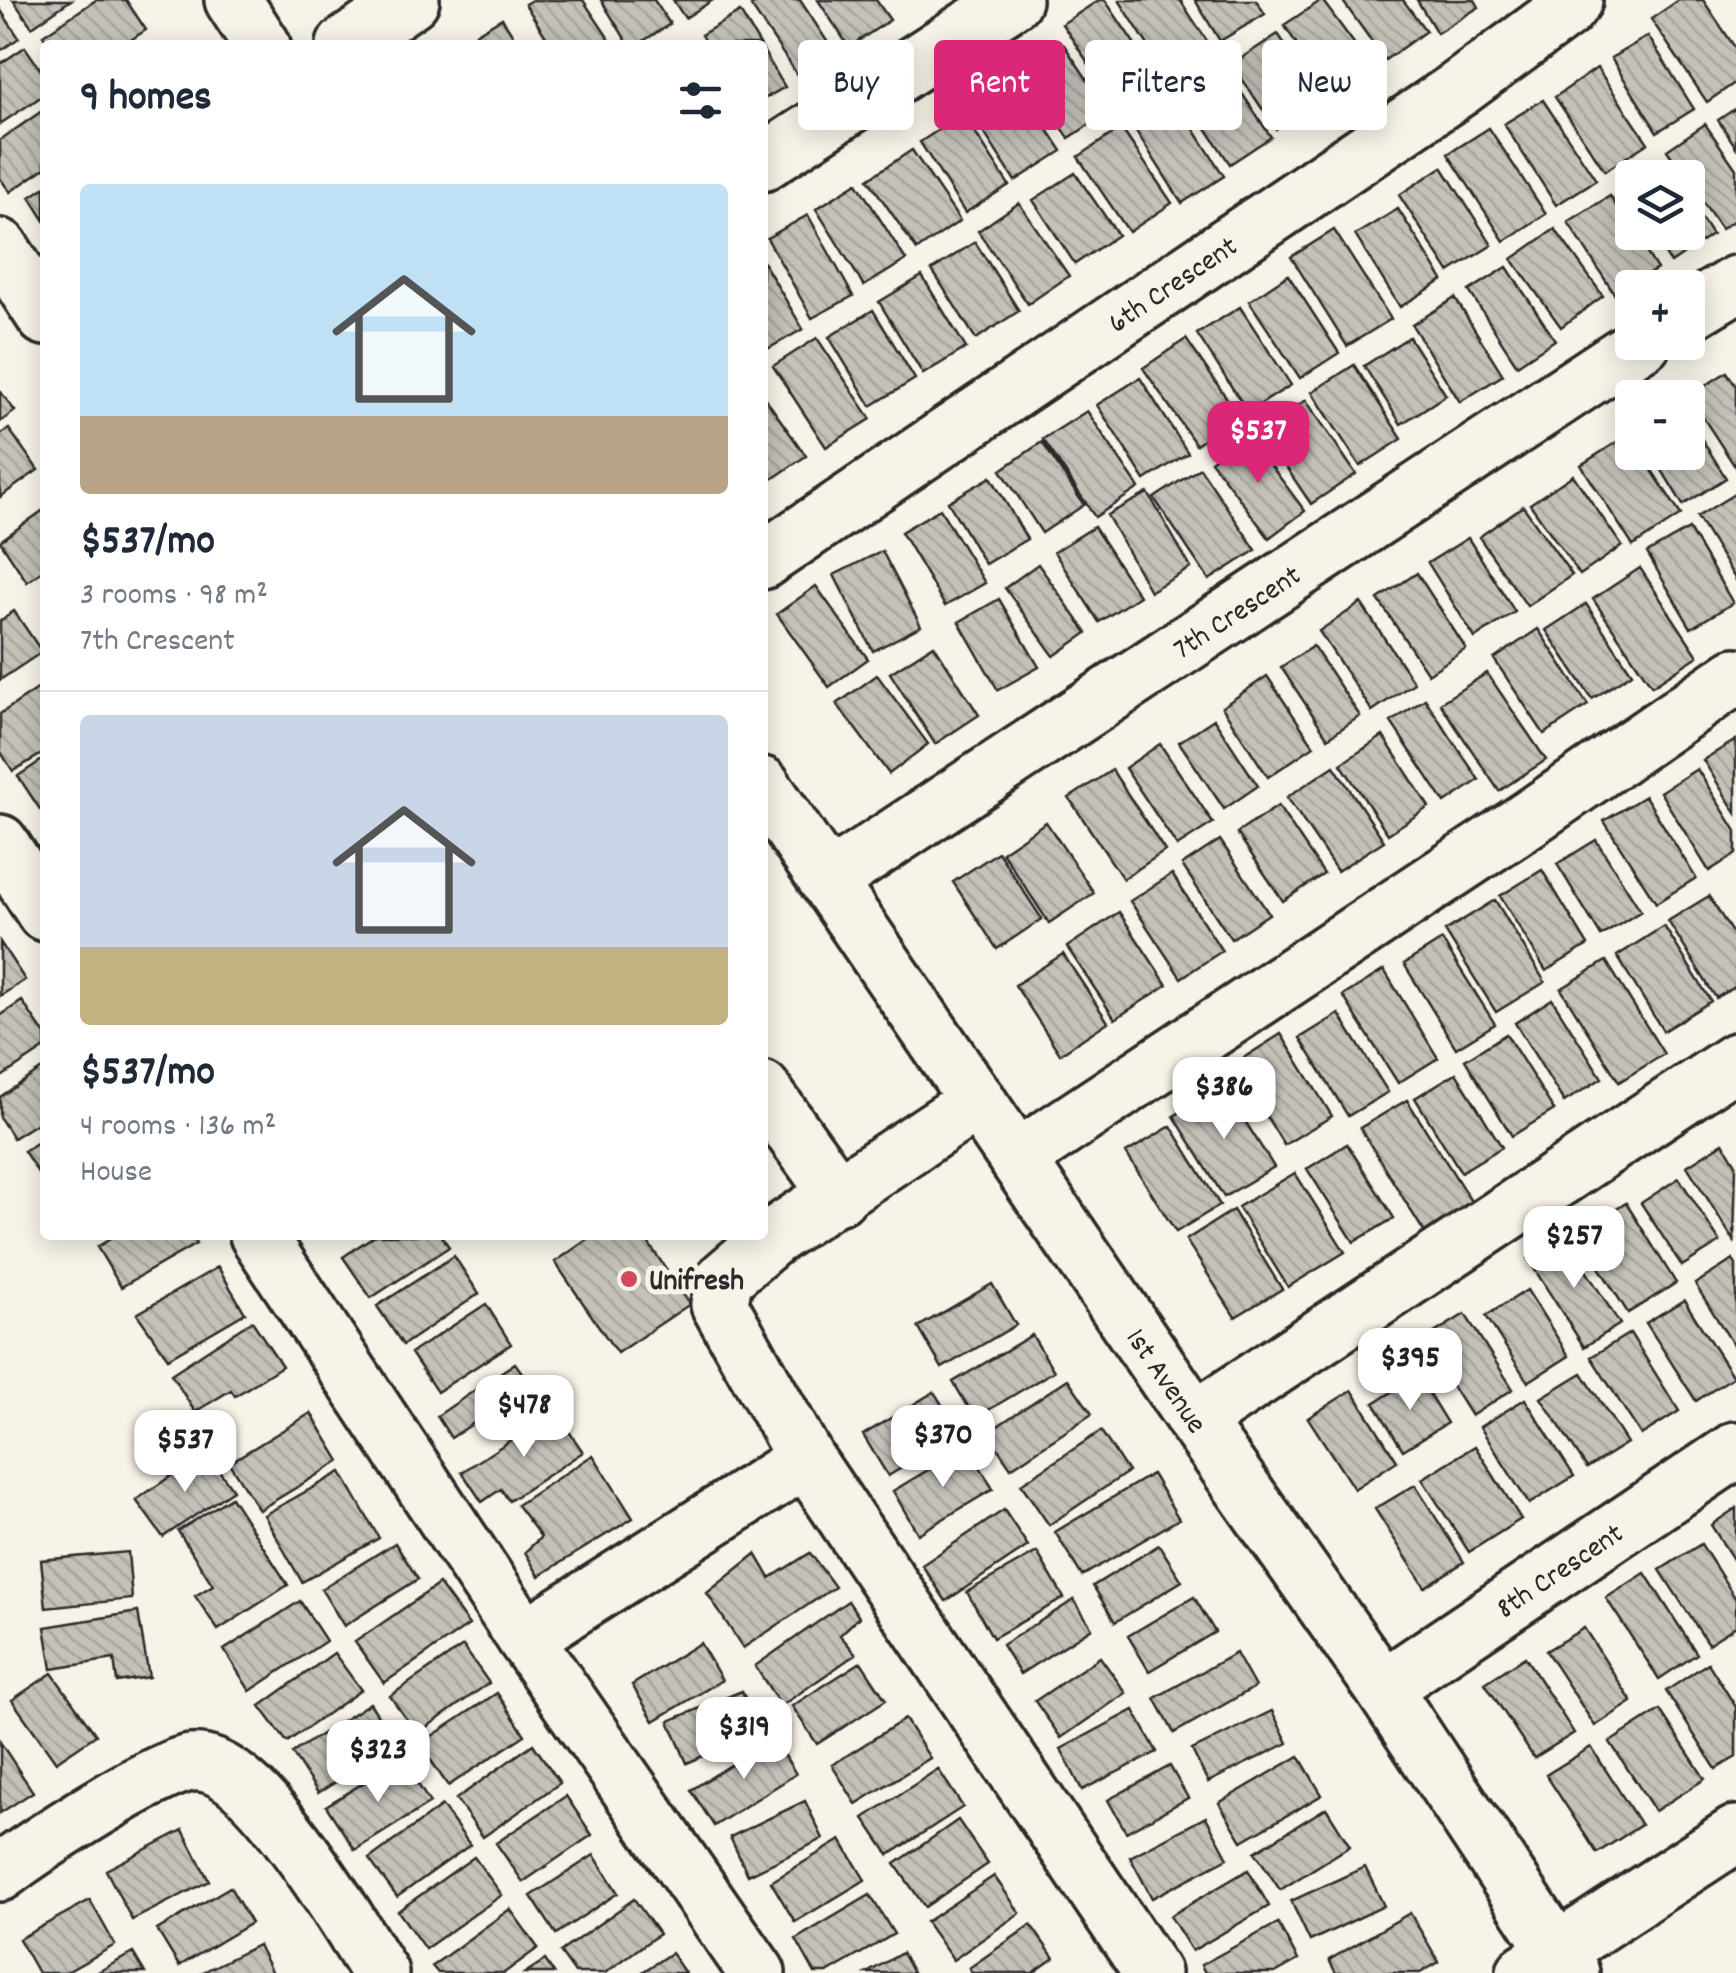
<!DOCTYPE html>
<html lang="en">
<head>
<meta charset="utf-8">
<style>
  body { margin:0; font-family:Dekko,sans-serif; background:#f2f2f3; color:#1f2937; height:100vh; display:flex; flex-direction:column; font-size:38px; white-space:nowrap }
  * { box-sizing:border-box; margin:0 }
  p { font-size:32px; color:#747a83 }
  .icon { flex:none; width:55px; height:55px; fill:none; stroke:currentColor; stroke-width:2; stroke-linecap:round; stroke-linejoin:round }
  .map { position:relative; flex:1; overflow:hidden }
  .details { position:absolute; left:40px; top:40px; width:728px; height:1200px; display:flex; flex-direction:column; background:#fff; border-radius:10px; box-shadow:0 5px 25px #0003 }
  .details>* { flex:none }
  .guide { position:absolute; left:798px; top:40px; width:788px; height:90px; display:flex; gap:20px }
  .fabs { position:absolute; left:1615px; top:160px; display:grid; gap:20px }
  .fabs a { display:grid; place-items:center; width:90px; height:90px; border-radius:10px; background:#fff; box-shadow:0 5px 25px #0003; font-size:50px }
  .price { position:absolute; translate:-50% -85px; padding:0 22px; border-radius:20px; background:#fff; color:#222; font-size:32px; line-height:65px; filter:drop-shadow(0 2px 5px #0008) }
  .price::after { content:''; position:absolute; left:50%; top:60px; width:30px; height:22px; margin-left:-15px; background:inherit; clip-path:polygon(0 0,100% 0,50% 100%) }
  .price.active { background:#db2777; color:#fff }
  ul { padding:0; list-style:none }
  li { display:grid; align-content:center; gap:20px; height:530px; padding:0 40px }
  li+li { border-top:2px solid #e0e1e3 }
  li span { display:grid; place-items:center; height:310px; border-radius:10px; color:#555 }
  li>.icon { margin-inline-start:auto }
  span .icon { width:180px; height:180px; fill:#fffc; stroke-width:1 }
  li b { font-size:42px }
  h2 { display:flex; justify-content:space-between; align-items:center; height:120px; padding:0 40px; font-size:42px }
  .pill { padding:0 35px; border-radius:10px; background:#fff; box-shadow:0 5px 25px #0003; font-size:35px; line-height:90px }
  .pill.active { background:#db2777; color:#fff }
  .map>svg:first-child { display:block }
</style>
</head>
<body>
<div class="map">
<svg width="1736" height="1973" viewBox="0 0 1736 1973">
  <defs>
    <pattern id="building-back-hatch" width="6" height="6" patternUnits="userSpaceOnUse" patternTransform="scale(2.5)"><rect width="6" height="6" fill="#c4c1b9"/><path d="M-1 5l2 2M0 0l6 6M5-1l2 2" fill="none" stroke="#a9a69f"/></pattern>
  </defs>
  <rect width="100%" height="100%" fill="#f7f3e8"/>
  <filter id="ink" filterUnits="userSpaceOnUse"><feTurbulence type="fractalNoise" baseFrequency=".01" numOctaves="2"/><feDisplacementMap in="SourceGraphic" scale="20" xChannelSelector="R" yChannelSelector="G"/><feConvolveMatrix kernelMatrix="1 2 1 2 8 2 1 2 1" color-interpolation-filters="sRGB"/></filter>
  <g filter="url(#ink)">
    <path fill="url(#building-back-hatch)" stroke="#2b2b2b" stroke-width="2.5" d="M13,0H71L32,27Z
      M96,0H126L146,30L123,45H50L43,35Z
      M532,0H583L613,45H551L525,4Z
      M601,0H654L670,24L637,45H629Z
      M673,0H713L685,18Z
      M760,0H800L834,52L798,76L751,6Z
      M818,0H876L890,20L849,47Z
      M1099,0H1105L1161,83L1120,110L1062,24Z
      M1119,0H1180L1213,50L1169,78Z
      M1195,0H1256L1265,14L1220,41Z
      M1322,0L1375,72L1334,99L1284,25Z
      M1342,0H1403L1426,31L1385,60Z
      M1417,0H1475L1479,7L1437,33Z
      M1679,0H1703L1736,49V82L1707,102L1651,19Z
      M0,9L19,38L0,51Z
      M740,12L760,45H707L701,35Z
      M502,18L519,45H457Z
      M1278,34L1322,98L1276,129L1232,64Z
      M1648,36L1694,109L1657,132L1611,58Z
      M1064,45L1109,112L1069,138L1024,71Z
      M25,47L45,76V94L0,124V64Z
      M762,49L785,87L762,100Z
      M1225,68L1271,137L1230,164L1184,95Z
      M1597,68L1648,143L1605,171L1555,97Z
      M1015,80L1062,151L1015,181L969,109Z
      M1174,98L1224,176L1182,203L1132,125Z
      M1543,100L1596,180L1556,205L1504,124Z
      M1736,108V147L1718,120Z
      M45,109V168L10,192L0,178V140Z
      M963,114L1009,185L965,213L920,142Z
      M1705,124L1736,169V219L1721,229L1667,150Z
      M1121,128L1172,203L1129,232L1078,157Z
      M1489,128L1546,214L1504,241L1448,154Z
      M912,150L960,221L917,250L868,179Z
      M1662,161L1673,178H1637Z
      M1442,167L1492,245L1449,272L1399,195Z
      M1075,173L1118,235L1075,264L1033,200Z
      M1632,180V207L1620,189Z
      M857,183L906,260L864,286L816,209Z
      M45,187V221L30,197Z
      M1610,196L1657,269L1615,295L1568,222Z
      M1688,199L1712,235L1671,263L1650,232H1688Z
      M1019,203L1069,276L1028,304L978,231Z
      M1398,209L1443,280L1400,307L1355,235Z
      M808,215L853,296L812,318L767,238Z
      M1555,229L1603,296L1561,327L1512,259Z
      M1334,230L1391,319L1347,346L1291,257Z
      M975,242L1019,311L976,339L932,270Z
      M762,260L803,329L762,352Z
      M1507,267L1555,340L1517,365L1469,291Z
      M1288,275L1339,353L1300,378L1249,301Z
      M922,276L966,348L923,374L879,302Z
      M1455,298L1503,375L1460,402L1412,325Z
      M1240,307L1291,385L1248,412L1197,334Z
      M873,310L915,379L871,406L829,337Z
      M1409,337L1446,395L1401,424L1364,366Z
      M817,338L871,419L826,447L773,366Z
      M1186,339L1239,416L1196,445L1143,368Z
      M1354,365L1402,439L1360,466L1312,392Z
      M1727,372L1736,386V468L1689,396Z
      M1140,378L1188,453L1145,480L1097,405Z
      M0,391L15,411L0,422Z
      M762,394L806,456L762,486Z
      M1306,400L1356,474L1311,504L1261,430Z
      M1087,411L1139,488L1095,517L1043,439Z
      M1688,417L1726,478L1683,505L1651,452H1688Z
      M9,429L38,470L0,497V435Z
      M1247,434L1305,511L1269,538L1211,461Z
      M1628,435L1632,442V452H1640L1681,515L1633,546L1581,465Z
      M1042,442L1084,505L1042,533L1001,470Z
      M1200,468L1256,550L1209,580L1154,498Z
      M1573,475L1622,546L1580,575L1530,504Z
      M991,477L1027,539L985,564L948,502Z
      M1148,493L1191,568L1150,591L1107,515Z
      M1736,493V580L1697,517Z
      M1523,506L1572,575L1527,606L1479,537Z
      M45,509V569L27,582L0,541Z
      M940,509L985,583L945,606L901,532Z
      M1094,527L1139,596L1099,622L1054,552Z
      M1689,529L1733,603L1691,628L1647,553Z
      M1468,538L1515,612L1475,638L1428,563Z
      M882,551L921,626L873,651L834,575Z
      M1038,564L1087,633L1054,656L1005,588Z
      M1640,568L1698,656L1652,686L1593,599Z
      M1417,573L1466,649L1428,674L1378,599Z
      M816,586L868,659L829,687L777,614Z
      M999,599L1039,667L998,690L959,622Z
      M1361,603L1414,683L1372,711L1319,631Z
      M1586,604L1632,673L1592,699L1546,630Z
      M14,611L42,652L0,680V621Z
      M1538,629L1588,705L1544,734L1494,659Z
      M934,645L979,715L935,744L890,673Z
      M1313,646L1360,716L1328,738L1281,667Z
      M1487,673L1546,760L1499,791L1440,703Z
      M877,675L928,744L889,774L837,704Z
      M1267,676L1314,746L1268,777L1222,707Z
      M45,684V752L13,771L0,751V714Z
      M1425,699L1479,780L1445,803L1391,722Z
      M1214,719L1258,786L1224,809L1179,742Z
      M1383,736L1429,807L1388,834L1341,764Z
      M1736,740V813L1703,760Z
      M1160,744L1213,823L1177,846L1125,768Z
      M45,758V809L41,811L18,776Z
      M1334,766L1384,841L1337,871L1287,797Z
      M1697,769L1736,831V854L1709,871L1660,792Z
      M1112,770L1165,851L1123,879L1069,798Z
      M1645,796L1696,878L1656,903L1604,821Z
      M1278,806L1324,874L1283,901L1237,833Z
      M1046,822L1094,893L1049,923L1002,852Z
      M1220,840L1269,914L1231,939L1182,865Z
      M1596,840L1641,911L1601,936L1557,864Z
      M998,852L1042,919L997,949L953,882Z
      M1542,870L1588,945L1546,971L1500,896Z
      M1172,874L1222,951L1181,978L1130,901Z
      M1709,896L1736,939V986L1716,998L1668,921Z
      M1495,900L1545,982L1496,1012L1445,931Z
      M1119,912L1167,985L1115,1019L1067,947Z
      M1664,926L1711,1001L1663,1031L1617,956Z
      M1442,940L1495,1024L1456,1048L1404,964Z
      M0,942L25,980L0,996Z
      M1063,954L1108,1022L1060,1054L1015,985Z
      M1606,961L1664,1054L1619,1082L1561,989Z
      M1384,970L1438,1058L1398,1083L1343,996Z
      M1552,999L1602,1078L1564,1102L1515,1023Z
      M22,1001L45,1035V1048L0,1078V1016Z
      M1339,1014L1388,1092L1348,1116L1300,1038Z
      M1281,1034L1332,1116L1284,1145L1234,1064Z
      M1506,1034L1554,1110L1512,1136L1465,1060Z
      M45,1067V1118L13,1138L0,1118V1097Z
      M1456,1073L1502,1147L1461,1172L1415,1098Z
      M1223,1086L1274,1167L1224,1197L1174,1116Z
      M1407,1100L1474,1206L1426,1235L1360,1128Z
      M1171,1126L1220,1205L1176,1232L1126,1153Z
      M45,1138V1184L24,1151Z
      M1723,1143L1736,1164L1734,1241L1687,1166Z
      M1347,1144L1394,1218L1354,1242L1307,1169Z
      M1295,1173L1345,1252L1288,1287L1238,1207Z
      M1679,1178L1720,1242L1682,1266L1641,1203Z
      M1626,1203L1676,1283L1628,1313L1578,1234Z
      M1233,1210L1282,1289L1235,1317L1186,1240Z
      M117,1235H191L196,1244L121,1287L97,1247Z
      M375,1235H441L449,1247L371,1298L343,1257Z
      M594,1235H643L690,1304L617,1353L555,1262Z
      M1564,1236L1620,1324L1584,1347L1528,1259Z
      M454,1256L479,1294L403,1345L377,1306Z
      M1733,1260L1736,1265V1349L1695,1284Z
      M218,1267L245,1313L168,1358L137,1314Z
      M992,1284L1016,1325L942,1368L918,1327Z
      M1527,1290L1569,1356L1528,1382L1486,1316Z
      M1684,1300L1733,1377L1696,1401L1646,1323Z
      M486,1304L511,1344L437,1392L411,1353Z
      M1465,1314L1513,1389L1471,1416L1423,1340Z
      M252,1321L282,1366L235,1396L231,1390L195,1412L171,1374Z
      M1630,1333L1679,1411L1641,1435L1591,1357Z
      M1032,1335L1054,1371L975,1418L953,1382Z
      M515,1363L544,1404L503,1432L489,1413L451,1438L437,1416Z
      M1582,1373L1627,1443L1587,1468L1541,1398Z
      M1418,1376L1447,1423L1403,1450L1374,1403Z
      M1068,1379L1092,1414L1011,1468L987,1433Z
      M1352,1390L1397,1461L1354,1489L1308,1418Z
      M934,1392L960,1433L888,1476L863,1435Z
      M1525,1399L1574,1476L1529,1504L1480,1427Z
      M555,1411L583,1452L509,1501L501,1489L482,1502L462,1472Z
      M311,1413L340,1461L259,1510L229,1463Z
      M1101,1431L1128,1472L1049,1525L1021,1484Z
      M968,1446L993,1489L918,1534L893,1491Z
      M1475,1446L1521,1519L1469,1552L1422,1479Z
      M206,1452L233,1490L163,1537L136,1500Z
      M593,1455L633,1518L539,1576L525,1552L541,1537L517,1505Z
      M341,1472L379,1538L302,1582L264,1515Z
      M1152,1474L1179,1519L1082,1576L1055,1532Z
      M1415,1485L1464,1562L1425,1587L1375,1509Z
      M231,1497L288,1585L218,1630L195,1596L213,1585L178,1531Z
      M1736,1508V1564L1711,1525Z
      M1004,1510L1028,1546L946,1601L922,1565Z
      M395,1543L418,1579L344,1626L321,1589Z
      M1701,1544L1736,1599V1626L1708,1644L1660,1570Z
      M1159,1545L1182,1581L1115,1622L1093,1586Z
      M128,1552L132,1599L46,1608L41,1560Z
      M1037,1552L1064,1598L993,1638L967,1592Z
      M810,1553L835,1587L743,1648L707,1593L756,1554L770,1578Z
      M1645,1573L1697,1654L1659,1679L1606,1598Z
      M439,1584L469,1625L384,1683L355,1642Z
      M1194,1597L1215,1632L1149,1671L1128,1636Z
      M1074,1600L1092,1628L1020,1674L1002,1645Z
      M300,1601L326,1641L250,1691L224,1650Z
      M848,1601L859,1617L840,1635L856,1654L781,1706L755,1666Z
      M138,1612L149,1677L117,1682L114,1659L52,1669L45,1627Z
      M1584,1628L1632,1702L1595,1726L1546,1651Z
      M700,1643L722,1680L654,1721L632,1685Z
      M463,1646L489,1683L417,1734L390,1696Z
      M334,1653L361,1690L287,1742L260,1706Z
      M1236,1653L1255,1687L1174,1733L1155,1698Z
      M1100,1657L1126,1693L1061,1738L1035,1701Z
      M1525,1657L1574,1733L1534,1758L1485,1683Z
      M861,1662L886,1700L817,1744L792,1706Z
      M1708,1663L1736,1707V1757L1716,1769L1666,1691Z
      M52,1673L96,1735L56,1762L12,1700Z
      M742,1691L759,1732L687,1763L669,1721Z
      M497,1693L525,1735L448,1786L420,1744Z
      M370,1703L396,1744L318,1793L292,1753Z
      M1134,1710L1157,1752L1082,1790L1061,1749Z
      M1660,1710L1705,1779L1655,1811L1610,1742Z
      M1272,1711L1288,1743L1208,1782L1192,1750Z
      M905,1719L930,1758L856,1804L832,1765Z
      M774,1738L796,1774L714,1826L691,1790Z
      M0,1742L33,1792L0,1813Z
      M533,1744L560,1783L483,1837L456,1799Z
      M1591,1747L1641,1825L1597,1853L1546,1775Z
      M1299,1756L1322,1795L1242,1841L1219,1803Z
      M402,1759L430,1803L355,1850L326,1806Z
      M1170,1766L1188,1798L1126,1832L1108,1800Z
      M938,1769L963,1807L889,1855L864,1818Z
      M566,1796L592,1835L523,1882L496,1843Z
      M805,1801L823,1839L748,1875L730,1837Z
      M442,1806L470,1845L397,1897L369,1859Z
      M1326,1808L1350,1846L1280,1890L1255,1852Z
      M1206,1817L1228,1858L1152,1898L1130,1857Z
      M958,1820L988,1864L925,1907L895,1864Z
      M183,1830L209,1881L132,1920L106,1870Z
      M841,1840L865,1880L795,1922L771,1882Z
      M594,1855L618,1893L556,1934L531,1896Z
      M474,1857L502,1895L425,1949L398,1911Z
      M1365,1867L1384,1906L1310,1941L1291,1901Z
      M1248,1870L1269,1906L1192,1951L1170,1916Z
      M994,1876L1020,1913L953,1960L926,1922Z
      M230,1887L251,1923L179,1966L157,1930Z
      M870,1895L894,1934L827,1973H815L796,1939Z
      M634,1899L659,1934L605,1973H575L560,1952Z
      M90,1900L115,1945L65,1973H38L19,1939Z
      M510,1909L538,1948L504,1973H438L432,1966Z
      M1410,1913L1439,1962L1420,1973H1336L1329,1960Z
      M1278,1923L1298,1960L1275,1973H1205L1201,1965Z
      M1031,1925L1054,1958L1033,1973H972L969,1968Z
      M258,1945L272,1973H201Z
      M133,1953L145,1973H96Z
      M671,1953L685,1973H641Z
      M902,1953L913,1973H867Z
      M545,1960L554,1973H525Z"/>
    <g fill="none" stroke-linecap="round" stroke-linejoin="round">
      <defs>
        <g id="minor">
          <path d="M233,0L262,45"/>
          <path d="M345,45L411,0"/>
          <path d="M762,163L1013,0"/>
          <path d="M0,247L45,317"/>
          <path d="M1688,313L1736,284"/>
          <path id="s1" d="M762,561L1460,88L1566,10L1574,0"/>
          <path id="s2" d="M762,785L1195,1420L1383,1688L1571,1973"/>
          <path d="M0,843L45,913"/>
          <path id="s3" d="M829,880L1643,342"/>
          <path d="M762,1089L839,1196"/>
          <path d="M978,1101L773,1237L725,1278L719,1304L806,1459L1152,1973"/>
          <path d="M1018,1158L1530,818L1736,676"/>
          <path d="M258,1235L525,1638L757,1973"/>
          <path d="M1195,1420L1736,1061"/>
          <path d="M525,1638L806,1459"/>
          <path id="s4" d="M1383,1688L1736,1450"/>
          <path d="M0,1873C33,1848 157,1766 192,1763C255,1757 348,1924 380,1973"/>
          <path d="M1525,1972L1736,1834"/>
        </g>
      </defs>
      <use href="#minor" stroke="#2b2b2b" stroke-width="62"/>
      <use href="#minor" stroke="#f7f3e8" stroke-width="55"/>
    </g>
  </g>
  <circle fill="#d1495b" stroke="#f7f3e8" stroke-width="4" cx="629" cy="1279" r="10"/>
  <g text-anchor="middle" stroke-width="10" stroke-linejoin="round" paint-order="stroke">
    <g font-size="30" fill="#2b2b2b" stroke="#f7f3e8">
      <text dy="10" stroke="none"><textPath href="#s1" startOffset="495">6th Crescent</textPath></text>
      <text dy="10" stroke="none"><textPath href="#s3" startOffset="488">7th Crescent</textPath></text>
      <text dy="10" stroke="none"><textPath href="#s2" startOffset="720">1st Avenue</textPath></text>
      <text dy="10" stroke="none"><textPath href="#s4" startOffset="212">8th Crescent</textPath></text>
    </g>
    <g font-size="30" font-weight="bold" fill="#2b2b2b" stroke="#f7f3e8" text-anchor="start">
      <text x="649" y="1289">Unifresh</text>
    </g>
  </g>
</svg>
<div class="fabs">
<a><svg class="icon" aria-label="layers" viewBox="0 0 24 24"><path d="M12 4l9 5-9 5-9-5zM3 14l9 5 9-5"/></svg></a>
<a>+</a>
<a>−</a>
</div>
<b class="price active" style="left:1258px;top:486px">$537</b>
<b class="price" style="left:1224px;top:1142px">$386</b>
<b class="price" style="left:1574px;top:1291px">$257</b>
<b class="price" style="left:1410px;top:1413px">$395</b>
<b class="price" style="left:524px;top:1460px">$478</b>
<b class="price" style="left:943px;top:1490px">$370</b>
<b class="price" style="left:185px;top:1495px">$537</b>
<b class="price" style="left:744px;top:1782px">$319</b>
<b class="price" style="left:378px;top:1805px">$323</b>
<div class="guide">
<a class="pill">Buy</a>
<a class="pill active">Rent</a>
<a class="pill">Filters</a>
<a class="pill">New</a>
</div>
<section class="details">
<h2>9 homes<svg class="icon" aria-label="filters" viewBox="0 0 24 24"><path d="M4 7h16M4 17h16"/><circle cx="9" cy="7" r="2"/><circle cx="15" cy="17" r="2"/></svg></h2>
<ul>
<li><span style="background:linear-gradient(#bfe0f5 75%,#b9a48a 0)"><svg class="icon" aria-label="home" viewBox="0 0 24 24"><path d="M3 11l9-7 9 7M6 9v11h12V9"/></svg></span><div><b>$537/mo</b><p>3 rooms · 98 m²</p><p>7th Crescent</p></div></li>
<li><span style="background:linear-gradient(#c9d6e8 75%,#c2b280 0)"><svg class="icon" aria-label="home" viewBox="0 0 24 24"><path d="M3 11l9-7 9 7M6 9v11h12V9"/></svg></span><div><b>$537/mo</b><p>4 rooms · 136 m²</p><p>House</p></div></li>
</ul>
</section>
</div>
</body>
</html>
